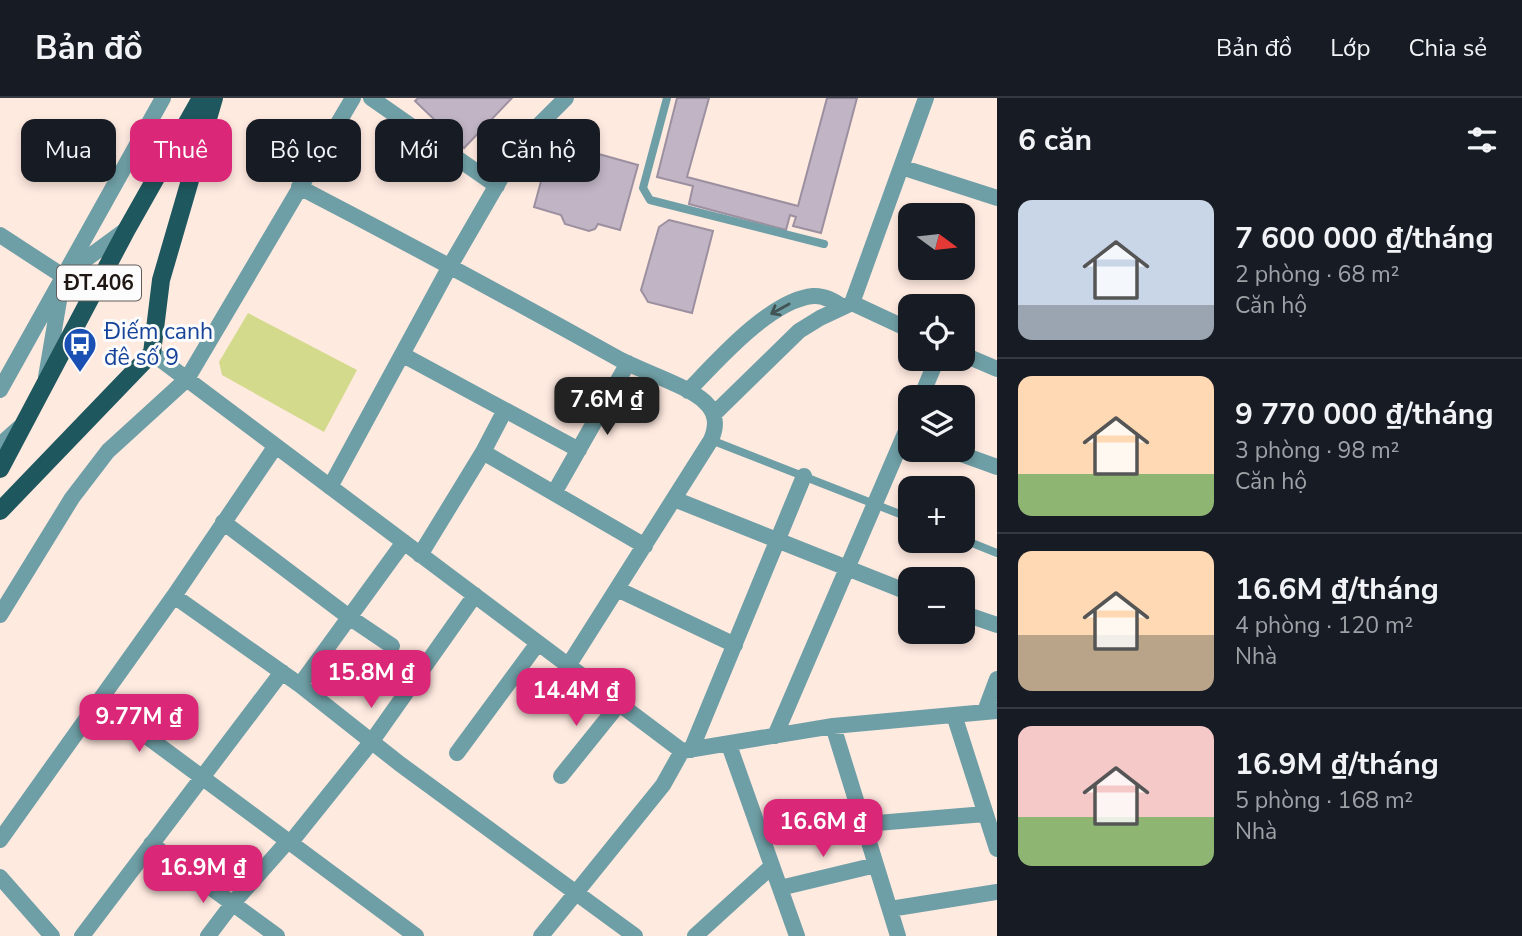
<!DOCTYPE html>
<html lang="vi">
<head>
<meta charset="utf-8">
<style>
  body { margin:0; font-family:"Nunito Sans",sans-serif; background:#20242c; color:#f1f3f6; height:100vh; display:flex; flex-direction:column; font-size:26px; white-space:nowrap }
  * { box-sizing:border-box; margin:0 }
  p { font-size:23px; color:#9ea1a6 }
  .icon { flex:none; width:38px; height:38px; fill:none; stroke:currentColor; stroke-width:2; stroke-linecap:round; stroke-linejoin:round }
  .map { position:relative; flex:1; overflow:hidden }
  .drawer { display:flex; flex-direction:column; background:#171b24; width:525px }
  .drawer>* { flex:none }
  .top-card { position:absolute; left:21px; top:21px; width:665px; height:63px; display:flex; gap:14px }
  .needle { width:46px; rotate:105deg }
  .fabs { position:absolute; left:898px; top:105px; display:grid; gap:14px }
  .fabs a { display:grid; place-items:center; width:77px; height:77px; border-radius:14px; background:#171b24; box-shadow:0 4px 10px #0003; font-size:35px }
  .price { position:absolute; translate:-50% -60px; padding:0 16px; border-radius:14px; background:#db2777; color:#fff; font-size:23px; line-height:46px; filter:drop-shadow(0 2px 4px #0008) }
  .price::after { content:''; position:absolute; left:50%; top:42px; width:21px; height:16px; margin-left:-10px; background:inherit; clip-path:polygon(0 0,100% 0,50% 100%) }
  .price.on { background:#222; color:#fff }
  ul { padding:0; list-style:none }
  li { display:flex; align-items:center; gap:21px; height:175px; padding:0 21px }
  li+li { border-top:2px solid #363941 }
  li span { display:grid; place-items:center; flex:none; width:196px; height:140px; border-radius:14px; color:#555 }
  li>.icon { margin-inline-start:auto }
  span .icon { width:84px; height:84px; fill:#fffc; stroke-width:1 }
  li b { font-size:30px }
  h2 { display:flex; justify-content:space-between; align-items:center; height:84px; padding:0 21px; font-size:30px }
  .chip { padding:0 24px; border-radius:14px; background:#171b24; box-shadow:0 4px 10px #0003; font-size:24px; line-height:63px }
  .chip.on { background:#db2777; color:#fff }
  header { display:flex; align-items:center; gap:42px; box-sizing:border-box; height:98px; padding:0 35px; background:#171b24; border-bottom:2px solid #363941 }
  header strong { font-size:33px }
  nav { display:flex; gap:38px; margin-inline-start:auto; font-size:24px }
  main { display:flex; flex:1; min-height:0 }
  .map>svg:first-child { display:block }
</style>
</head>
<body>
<header>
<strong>Bản đồ</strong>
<nav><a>Bản đồ</a><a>Lớp</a><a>Chia sẻ</a></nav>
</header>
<main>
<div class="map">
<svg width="997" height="838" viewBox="0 0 997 838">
  <rect width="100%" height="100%" fill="#ffeae0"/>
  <path fill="#d3da8b" d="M248,215L357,272L324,334L222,277L219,264Z"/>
  <path fill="#c1b5c5" stroke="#9c90a0" stroke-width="2" d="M418,0H512L464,50L415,3Z
    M677,0H709L687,79L798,108L827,0H857L821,135L793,128L796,119L790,117L786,132L689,106L693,88L657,79Z
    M552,43L638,67L620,132L598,126L595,131L589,133L565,126L561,117L534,109Z
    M669,122L713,133L692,215L648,204L641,192L659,129Z"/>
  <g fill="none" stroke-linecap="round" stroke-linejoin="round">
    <path stroke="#6f9fa6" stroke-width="8" d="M667,0L643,90L650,102L824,146
      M711,342L910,420
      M962,441L997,455"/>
    <path stroke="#6f9fa6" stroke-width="16" d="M371,0L497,88
      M901,69L997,100
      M299,89C407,145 513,202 619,261C641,273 689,288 705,304C717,315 717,328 711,342L568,568
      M0,137L63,178L127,131
      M852,205L926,0
      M152,255L682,653L833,628L997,613
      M962,256L997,271
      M403,257L579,352
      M46,279L61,191
      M0,292L163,0
      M688,293C716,264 770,202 813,198C824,197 834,203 843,209
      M921,299L937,261
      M715,315L799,233L820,220L852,205L910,232
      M0,347L19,330
      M950,352L997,369
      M483,354L505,312
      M330,389L450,168L513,59L537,29L566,0
      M554,395L628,265
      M674,401L910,495
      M223,424L349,519L392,548
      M420,457L483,354L645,448
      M617,491L735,547
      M174,498L300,587L404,444
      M962,515L997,527
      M0,517L72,400L108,353L187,281L353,0
      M300,587L400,666L635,838
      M99,603L416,838
      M985,613L997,581
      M954,617L997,751
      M833,628L898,838
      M775,638L910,324
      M729,647L797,838
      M691,652L804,378
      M457,655L538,545
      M561,678L619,606
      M865,726L985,716
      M0,742L174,498L275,349
      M291,744L372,643L475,497
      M151,746L277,838
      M0,779L52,838
      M780,790L876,767
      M890,811L997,794
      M82,838L282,574
      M208,838L233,805L288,743
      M541,838L663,687L682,653
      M695,838L772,768"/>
    <path stroke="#1e575e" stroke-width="18" d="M0,371L127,131L201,0
      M0,413L152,255L161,182L214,0"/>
  </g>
  <defs><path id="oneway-shaft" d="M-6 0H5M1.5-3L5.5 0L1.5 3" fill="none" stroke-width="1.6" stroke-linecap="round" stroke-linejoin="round" transform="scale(1.75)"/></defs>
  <use stroke="#425455" href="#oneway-shaft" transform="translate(780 211) rotate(151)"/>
  <defs>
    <symbol id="bus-pin" viewBox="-11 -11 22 30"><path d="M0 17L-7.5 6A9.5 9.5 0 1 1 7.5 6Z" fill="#1a4fb4" stroke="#fcfcfc"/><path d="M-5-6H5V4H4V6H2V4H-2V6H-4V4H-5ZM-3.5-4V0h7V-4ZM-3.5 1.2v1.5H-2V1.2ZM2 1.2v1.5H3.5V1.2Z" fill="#fff"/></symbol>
  </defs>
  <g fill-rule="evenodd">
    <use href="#bus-pin" x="61" y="227" width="38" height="52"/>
  </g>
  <g text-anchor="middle" stroke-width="6" stroke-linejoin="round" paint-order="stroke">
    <rect fill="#fcfcfc" stroke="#615c59" stroke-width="2" x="57" y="167.5" width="84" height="35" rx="5"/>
    <g font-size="21" font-weight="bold" fill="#1e1713">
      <text x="99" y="192">ĐT.406</text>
    </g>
    <g font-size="23" fill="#164399" stroke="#fcfcfc" text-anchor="start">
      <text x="104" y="241">Điếm canh<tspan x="104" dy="26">đê số 9</tspan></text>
    </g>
  </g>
</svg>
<div class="fabs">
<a><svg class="needle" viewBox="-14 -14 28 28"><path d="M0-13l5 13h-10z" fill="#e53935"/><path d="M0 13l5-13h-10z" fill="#9ea1a6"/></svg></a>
<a><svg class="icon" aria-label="locate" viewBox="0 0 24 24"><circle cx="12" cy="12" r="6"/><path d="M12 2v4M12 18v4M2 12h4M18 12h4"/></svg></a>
<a><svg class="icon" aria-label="layers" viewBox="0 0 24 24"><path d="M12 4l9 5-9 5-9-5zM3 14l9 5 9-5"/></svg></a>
<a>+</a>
<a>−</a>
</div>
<b class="price on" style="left:607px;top:339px">7.6M ₫</b>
<b class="price" style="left:371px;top:612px">15.8M ₫</b>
<b class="price" style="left:576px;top:630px">14.4M ₫</b>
<b class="price" style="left:139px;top:656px">9.77M ₫</b>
<b class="price" style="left:823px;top:761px">16.6M ₫</b>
<b class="price" style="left:203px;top:807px">16.9M ₫</b>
<div class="top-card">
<a class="chip">Mua</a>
<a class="chip on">Thuê</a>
<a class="chip">Bộ lọc</a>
<a class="chip">Mới</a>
<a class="chip">Căn hộ</a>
</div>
</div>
<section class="drawer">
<h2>6 căn<svg class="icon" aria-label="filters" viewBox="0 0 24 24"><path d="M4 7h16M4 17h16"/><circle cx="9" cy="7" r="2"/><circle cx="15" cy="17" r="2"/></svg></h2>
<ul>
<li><span style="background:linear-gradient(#c9d6e8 75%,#9aa5b1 0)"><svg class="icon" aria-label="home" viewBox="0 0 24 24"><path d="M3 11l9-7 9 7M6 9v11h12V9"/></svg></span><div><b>7 600 000 ₫/tháng</b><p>2 phòng · 68 m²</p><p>Căn hộ</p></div></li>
<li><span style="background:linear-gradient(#ffd9b3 70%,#8fb573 0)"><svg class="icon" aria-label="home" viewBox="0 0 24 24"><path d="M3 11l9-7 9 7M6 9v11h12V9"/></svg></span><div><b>9 770 000 ₫/tháng</b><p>3 phòng · 98 m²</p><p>Căn hộ</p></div></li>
<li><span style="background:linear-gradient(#ffd9b3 60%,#b9a48a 0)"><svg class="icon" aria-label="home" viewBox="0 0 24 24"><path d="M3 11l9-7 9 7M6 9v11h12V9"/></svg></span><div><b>16.6M ₫/tháng</b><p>4 phòng · 120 m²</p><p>Nhà</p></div></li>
<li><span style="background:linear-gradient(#f6c9c9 65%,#8fb573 0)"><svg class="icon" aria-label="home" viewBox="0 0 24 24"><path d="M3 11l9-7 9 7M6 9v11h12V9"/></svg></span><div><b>16.9M ₫/tháng</b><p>5 phòng · 168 m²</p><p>Nhà</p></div></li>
</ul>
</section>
</main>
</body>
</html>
